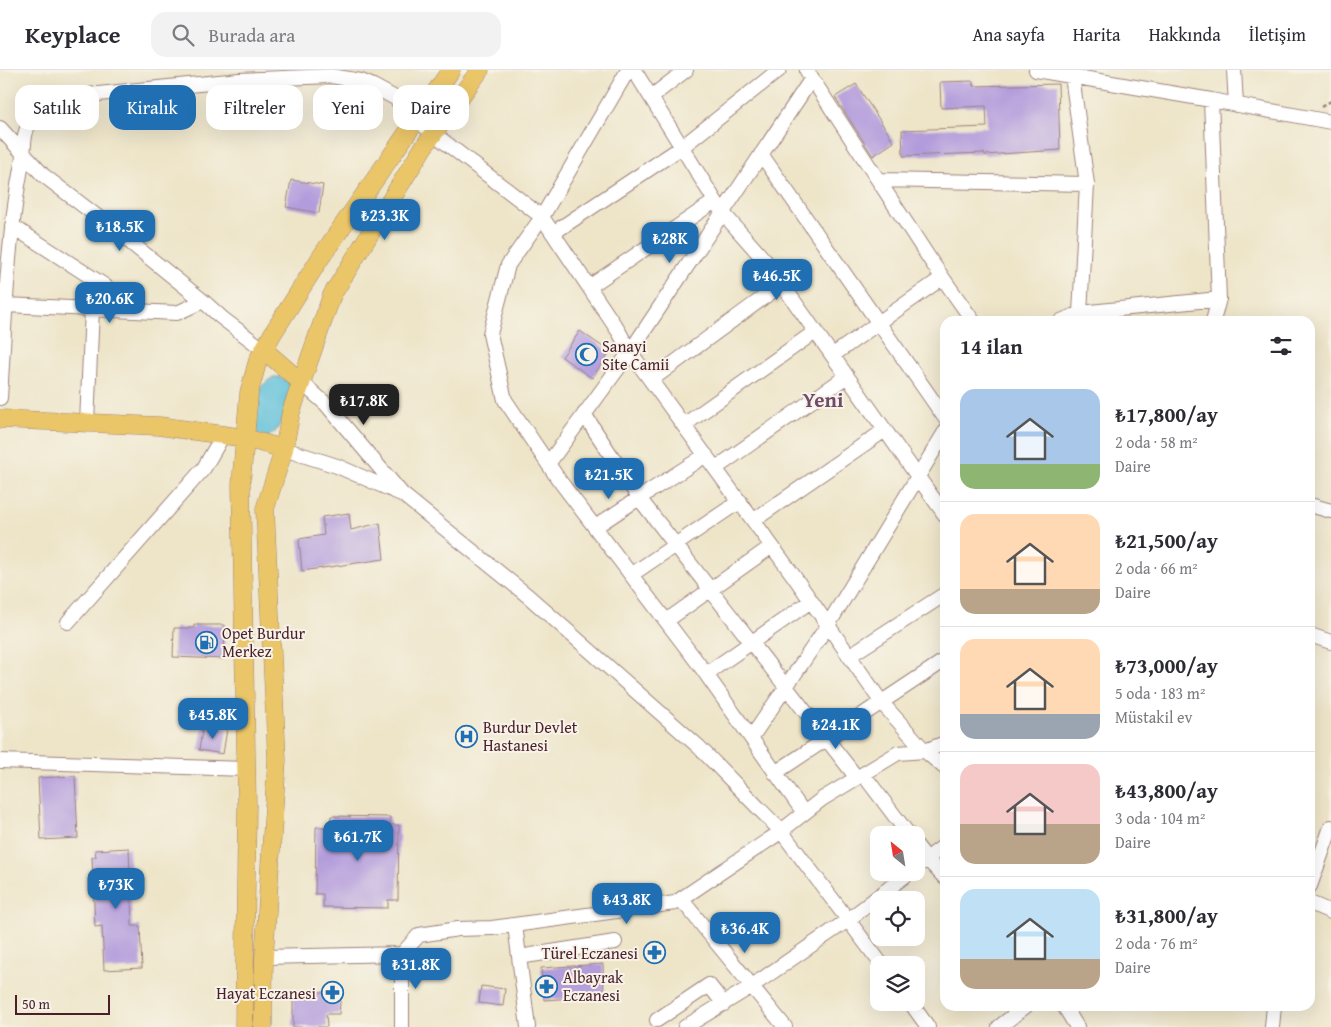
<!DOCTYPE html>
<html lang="tr">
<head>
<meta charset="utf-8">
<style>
  body { margin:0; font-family:"Gentium Book Plus",serif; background:#f2f2f3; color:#2b2b33; height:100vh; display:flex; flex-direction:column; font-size:19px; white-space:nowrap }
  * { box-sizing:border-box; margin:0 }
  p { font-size:16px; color:#7c7c81 }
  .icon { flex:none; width:28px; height:28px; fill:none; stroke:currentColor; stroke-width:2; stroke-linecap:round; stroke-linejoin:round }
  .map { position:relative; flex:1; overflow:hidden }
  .drawer { position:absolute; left:940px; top:246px; width:375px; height:695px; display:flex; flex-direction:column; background:#fff; border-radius:15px; box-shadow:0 5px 20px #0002 }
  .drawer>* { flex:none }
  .banner { position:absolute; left:15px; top:15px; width:475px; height:45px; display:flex; gap:10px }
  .needle { width:32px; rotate:330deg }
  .buttons { position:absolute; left:870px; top:756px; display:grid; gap:10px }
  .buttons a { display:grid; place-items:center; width:55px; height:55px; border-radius:10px; background:#fff; box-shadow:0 5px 20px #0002; font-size:25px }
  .scale { position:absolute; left:15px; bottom:12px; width:95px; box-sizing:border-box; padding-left:5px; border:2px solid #4a1f2b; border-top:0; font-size:14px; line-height:18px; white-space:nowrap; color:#4a1f2b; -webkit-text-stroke:4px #f7f3e8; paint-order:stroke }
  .price { position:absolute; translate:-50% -42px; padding:0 11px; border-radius:10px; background:#1f6fb2; color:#fff; font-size:16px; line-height:32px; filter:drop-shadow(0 1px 2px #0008) }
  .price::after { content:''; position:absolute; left:50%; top:30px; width:15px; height:11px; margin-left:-8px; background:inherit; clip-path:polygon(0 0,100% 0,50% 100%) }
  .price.on { background:#222; color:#fff }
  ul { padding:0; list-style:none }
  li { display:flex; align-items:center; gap:15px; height:125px; padding:0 20px }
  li+li { border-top:1px solid #e1e1e2 }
  li span { display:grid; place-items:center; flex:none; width:140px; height:100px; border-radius:15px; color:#555 }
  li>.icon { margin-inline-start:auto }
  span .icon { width:60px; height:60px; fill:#fffc; stroke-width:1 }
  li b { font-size:21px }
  h2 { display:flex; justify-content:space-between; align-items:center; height:60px; padding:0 20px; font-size:21px }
  .pill { padding:0 18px; border-radius:15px; background:#fff; box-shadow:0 5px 20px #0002; font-size:18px; line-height:45px }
  .pill.on { background:#1f6fb2; color:#fff }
  header { display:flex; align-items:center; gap:30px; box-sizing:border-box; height:70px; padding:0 25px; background:#fff; border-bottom:1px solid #e1e1e2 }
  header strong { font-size:24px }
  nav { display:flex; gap:28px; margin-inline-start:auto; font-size:18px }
  .search { width:350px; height:45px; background:#f2f2f3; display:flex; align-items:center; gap:12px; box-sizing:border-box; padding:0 18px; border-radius:15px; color:#7c7c81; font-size:19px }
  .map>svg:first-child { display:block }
</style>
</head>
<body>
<header>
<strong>Keyplace</strong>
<div class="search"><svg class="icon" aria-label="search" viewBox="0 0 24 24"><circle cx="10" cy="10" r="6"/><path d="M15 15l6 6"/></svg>Burada ara</div>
<nav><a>Ana sayfa</a><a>Harita</a><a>Hakkında</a><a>İletişim</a></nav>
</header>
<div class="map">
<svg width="1331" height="957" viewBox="0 0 1331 957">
  <rect width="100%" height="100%" fill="#f7f3e8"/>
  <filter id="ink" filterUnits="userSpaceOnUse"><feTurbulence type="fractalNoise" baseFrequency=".02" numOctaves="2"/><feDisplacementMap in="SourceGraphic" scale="10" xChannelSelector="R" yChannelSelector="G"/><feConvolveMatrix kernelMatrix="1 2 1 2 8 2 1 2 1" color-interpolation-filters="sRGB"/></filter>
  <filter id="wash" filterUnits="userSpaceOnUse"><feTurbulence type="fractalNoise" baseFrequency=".0096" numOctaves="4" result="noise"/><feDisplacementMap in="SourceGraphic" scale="20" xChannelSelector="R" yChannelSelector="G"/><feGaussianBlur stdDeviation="1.12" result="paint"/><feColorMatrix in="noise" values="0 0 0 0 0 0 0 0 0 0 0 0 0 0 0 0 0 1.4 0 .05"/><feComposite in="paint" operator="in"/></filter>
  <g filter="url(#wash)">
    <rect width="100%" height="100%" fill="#eee5c9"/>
    <path fill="#5bbfd9" stroke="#526f82" d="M273,307H280L288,312L291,320L282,351L276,361L267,368L250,360L258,319Z"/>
    <g id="blocks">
      <path fill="#b39cdc" d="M973,11V16L1058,14L1060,80L985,85L984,83L903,86L902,60L987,57L986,36L941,38L940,12Z
        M856,14L894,72L873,86L835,27Z
        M291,110L323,115L319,143L286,137Z
        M580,261L610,282L592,308L562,287Z
        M349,443L351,460L380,453L384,489L302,501L299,469L324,465L322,447Z
        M194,555H225L224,589L173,587L174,558H194Z
        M203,655L227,659L223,684L199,680Z
        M75,706L78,768L41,770L38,708Z
        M331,746L390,747V755H399L398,830H388V838L323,837V824H315L316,757H330Z
        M129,778L132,856H140L142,898L104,900L102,856L95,857L92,787H96L95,780Z
        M603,894L604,926L544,930L541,898Z
        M481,916L505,919L503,936L479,933Z
        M293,922H341L339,944H326L327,957H293Z"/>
    </g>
  </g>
  <g filter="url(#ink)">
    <use href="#blocks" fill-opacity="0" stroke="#9c827a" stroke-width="1"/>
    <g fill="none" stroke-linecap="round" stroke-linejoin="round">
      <defs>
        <path id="minor" d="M628,0L542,147L508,195L490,264L505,330L559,410L701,597L804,743
          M634,0L722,142L767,193L945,445
          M1036,0L1211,30L1219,229L1080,243L1061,251
          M1234,0L1236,35
          M807,1L933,194L973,251
          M651,27L686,0
          M1211,30L1331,52
          M0,58L43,105L115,160L203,231L222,248L264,280
          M761,84L945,348
          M878,110L1087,114L1072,6
          M12,156L105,216L114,225L119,240
          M553,163L682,77L779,0
          M589,217L715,131
          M6,235L177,243L203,231
          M1080,243L1087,114
          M1213,251L1219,229
          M833,285L942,208
          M651,310L782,214
          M301,312L326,334L402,424L528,526L699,677L781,761L882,895
          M0,328C5,250 7,170 22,93C25,80 22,68 28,56C34,42 45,34 58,28L239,10L331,6L361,11L373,16L395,28L416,50L542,147L619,262L630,282L793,505L882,633L925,681L945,698
          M584,344L639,428L706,385
          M87,353L92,239
          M684,355L816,261
          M284,379L337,396L399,423
          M548,394L630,282L812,8
          M716,398L847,306
          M1310,435L1331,441
          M754,450L885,360
          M595,457L639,428L857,708
          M631,505L740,431
          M666,551L772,476
          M68,552L204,398L223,365
          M1310,565L1331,572
          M849,586L945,524
          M706,604L811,531
          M751,668L828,555L945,362
          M0,691L246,699
          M775,703L945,590
          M863,704L909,765
          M916,775L927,789L945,808
          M916,797L945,775
          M1310,816L1331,757
          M681,829L785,957
          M1310,833L1331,842
          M515,855L528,957
          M402,884V957
          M264,887L402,884L419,865L458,859L492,858L675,833L776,765L822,729L898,683L925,681L945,673
          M519,887L615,872
          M910,932L928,957
          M1064,936L1077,957
          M657,950L709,915L724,934
          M685,957L752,916L848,850L910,802
          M999,957L1026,936
          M1272,957L1274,936"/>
        <path id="major" d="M264,280L301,312
          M0,349L159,356L245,368L284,379
          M244,957L247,736L241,414L249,323L258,290L273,263L321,187L451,0
          M263,957L264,887L277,690L265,439L284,379L291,342L332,225L423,78L480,0"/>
      </defs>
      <use href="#minor" stroke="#9c827a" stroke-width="16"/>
      <use href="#major" stroke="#9c827a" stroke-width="19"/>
      <path stroke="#9c827a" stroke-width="2.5" stroke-dasharray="4 4" stroke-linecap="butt" d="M1321,37L1331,31"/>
      <use href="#minor" stroke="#fff" stroke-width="14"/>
      <use href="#major" stroke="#ebc669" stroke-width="18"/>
    </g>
  </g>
  <defs>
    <symbol id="mosque-ring" viewBox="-11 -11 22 22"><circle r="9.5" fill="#f7f3e8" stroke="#1f6fb2" stroke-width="1.5"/><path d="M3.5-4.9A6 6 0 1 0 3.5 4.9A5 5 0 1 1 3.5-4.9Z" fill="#1f6fb2"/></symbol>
    <symbol id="fuel-ring" viewBox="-11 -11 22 22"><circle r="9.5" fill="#f7f3e8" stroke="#1f6fb2" stroke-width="1.5"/><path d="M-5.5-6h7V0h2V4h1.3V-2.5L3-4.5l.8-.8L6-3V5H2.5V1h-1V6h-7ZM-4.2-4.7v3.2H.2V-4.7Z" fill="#1f6fb2"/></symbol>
    <symbol id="hospital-ring" viewBox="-11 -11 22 22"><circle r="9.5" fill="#f7f3e8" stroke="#1f6fb2" stroke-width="1.5"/><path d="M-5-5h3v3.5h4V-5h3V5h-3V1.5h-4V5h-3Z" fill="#1f6fb2"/></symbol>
    <symbol id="pharmacy-ring" viewBox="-11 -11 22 22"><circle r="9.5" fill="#f7f3e8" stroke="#1f6fb2" stroke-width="1.5"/><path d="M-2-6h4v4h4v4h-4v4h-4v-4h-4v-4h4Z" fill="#1f6fb2"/></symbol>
  </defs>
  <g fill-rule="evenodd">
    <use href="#mosque-ring" x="574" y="272" width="25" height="25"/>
    <use href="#fuel-ring" x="194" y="560" width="25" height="25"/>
    <use href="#hospital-ring" x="454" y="654" width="25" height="25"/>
    <use href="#pharmacy-ring" x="642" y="870" width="25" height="25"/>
    <use href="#pharmacy-ring" x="534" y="904" width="25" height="25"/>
    <use href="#pharmacy-ring" x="320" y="910" width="25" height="25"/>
  </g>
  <g text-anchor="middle" stroke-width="4" stroke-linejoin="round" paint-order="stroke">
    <g font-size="16" fill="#4a1f2b" stroke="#f7f3e8" text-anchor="start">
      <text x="602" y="282">Sanayi<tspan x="602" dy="18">Site Camii</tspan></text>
      <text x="222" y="569">Opet Burdur<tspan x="222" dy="18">Merkez</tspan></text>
      <text x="483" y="663">Burdur Devlet<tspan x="483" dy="18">Hastanesi</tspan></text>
      <text x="638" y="889" text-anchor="end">Türel Eczanesi</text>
      <text x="563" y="913">Albayrak<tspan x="563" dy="18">Eczanesi</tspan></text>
      <text x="316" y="929" text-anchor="end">Hayat Eczanesi</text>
    </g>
    <g font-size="21" font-weight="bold" fill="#6f4b69" stroke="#f7f3e8">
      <text x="823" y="337">Yeni</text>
    </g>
  </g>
</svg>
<div class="buttons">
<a><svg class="needle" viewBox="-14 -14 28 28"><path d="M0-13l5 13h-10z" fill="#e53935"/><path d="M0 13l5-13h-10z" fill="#7c7c81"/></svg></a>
<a><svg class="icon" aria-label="locate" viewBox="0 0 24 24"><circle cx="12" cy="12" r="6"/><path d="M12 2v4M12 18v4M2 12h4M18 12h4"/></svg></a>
<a><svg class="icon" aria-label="layers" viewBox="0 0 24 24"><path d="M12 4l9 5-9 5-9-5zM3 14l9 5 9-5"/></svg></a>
</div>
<div class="scale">50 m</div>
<b class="price" style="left:385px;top:171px">₺23.3K</b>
<b class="price" style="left:120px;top:182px">₺18.5K</b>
<b class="price" style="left:670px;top:194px">₺28K</b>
<b class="price" style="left:777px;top:231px">₺46.5K</b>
<b class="price" style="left:110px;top:254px">₺20.6K</b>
<b class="price on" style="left:364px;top:356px">₺17.8K</b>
<b class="price" style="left:609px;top:430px">₺21.5K</b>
<b class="price" style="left:213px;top:670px">₺45.8K</b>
<b class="price" style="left:836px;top:680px">₺24.1K</b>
<b class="price" style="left:358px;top:792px">₺61.7K</b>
<b class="price" style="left:116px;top:840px">₺73K</b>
<b class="price" style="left:627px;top:855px">₺43.8K</b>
<b class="price" style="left:745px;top:884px">₺36.4K</b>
<b class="price" style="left:416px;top:920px">₺31.8K</b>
<div class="banner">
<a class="pill">Satılık</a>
<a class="pill on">Kiralık</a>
<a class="pill">Filtreler</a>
<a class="pill">Yeni</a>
<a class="pill">Daire</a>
</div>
<section class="drawer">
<h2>14 ilan<svg class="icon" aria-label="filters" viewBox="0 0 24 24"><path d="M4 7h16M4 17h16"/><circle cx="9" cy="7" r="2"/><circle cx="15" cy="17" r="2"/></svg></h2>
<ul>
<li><span style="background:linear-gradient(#a9c7e8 75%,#8fb573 0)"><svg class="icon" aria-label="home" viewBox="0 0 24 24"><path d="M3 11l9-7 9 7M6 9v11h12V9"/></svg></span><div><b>₺17,800/ay</b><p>2 oda · 58 m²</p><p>Daire</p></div></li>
<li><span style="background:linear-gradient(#ffd9b3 75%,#b9a48a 0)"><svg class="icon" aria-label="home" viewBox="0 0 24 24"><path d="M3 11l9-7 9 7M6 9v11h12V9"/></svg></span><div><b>₺21,500/ay</b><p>2 oda · 66 m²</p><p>Daire</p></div></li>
<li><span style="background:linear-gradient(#ffd9b3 75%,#9aa5b1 0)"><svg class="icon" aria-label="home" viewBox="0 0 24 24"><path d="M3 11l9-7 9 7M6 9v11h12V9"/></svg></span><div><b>₺73,000/ay</b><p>5 oda · 183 m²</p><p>Müstakil ev</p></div></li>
<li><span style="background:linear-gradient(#f6c9c9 60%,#b9a48a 0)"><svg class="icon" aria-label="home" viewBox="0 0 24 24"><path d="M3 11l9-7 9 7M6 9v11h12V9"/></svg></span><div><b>₺43,800/ay</b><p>3 oda · 104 m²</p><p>Daire</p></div></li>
<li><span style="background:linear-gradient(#bfe0f5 70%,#b9a48a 0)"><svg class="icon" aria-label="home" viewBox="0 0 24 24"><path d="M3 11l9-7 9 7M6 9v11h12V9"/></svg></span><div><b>₺31,800/ay</b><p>2 oda · 76 m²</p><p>Daire</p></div></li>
</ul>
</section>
</div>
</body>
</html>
